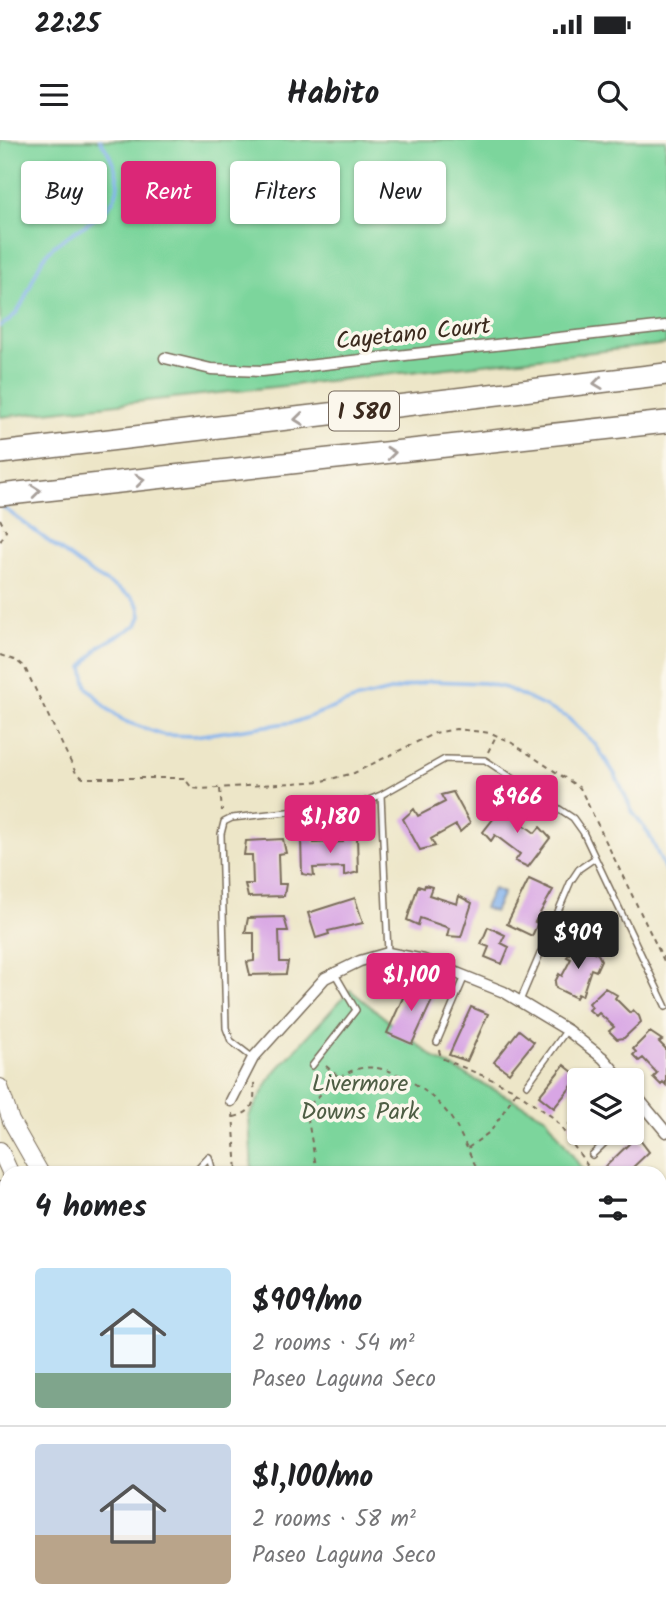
<!DOCTYPE html>
<html lang="en">
<head>
<meta charset="utf-8">
<style>
  body { margin:0; font-family:Kalam,sans-serif; background:#f2f2f2; color:#202124; height:100vh; display:flex; flex-direction:column; font-size:26px; white-space:nowrap }
  * { box-sizing:border-box; margin:0 }
  p { font-size:23px; color:#757577 }
  .icon { flex:none; width:38px; height:38px; fill:none; stroke:currentColor; stroke-width:2; stroke-linecap:round; stroke-linejoin:round }
  .map { position:relative; flex:1; overflow:hidden }
  .panel { position:absolute; left:0px; top:1026px; width:667px; height:450px; display:flex; flex-direction:column; background:#fff; border-radius:21px 21px 0 0; box-shadow:0 2px 5px #0004 }
  .panel>* { flex:none }
  .banner { position:absolute; left:21px; top:21px; width:625px; height:63px; display:flex; gap:14px }
  .tools { position:absolute; left:567px; top:928px; display:grid; gap:14px }
  .tools a { display:grid; place-items:center; width:77px; height:77px; border-radius:7px; background:#fff; box-shadow:0 2px 5px #0004; font-size:35px }
  .price { position:absolute; translate:-50% -60px; padding:0 16px; border-radius:7px; background:#db2777; color:#fff; font-size:23px; line-height:46px; filter:drop-shadow(0 2px 4px #0008) }
  .price::after { content:''; position:absolute; left:50%; top:42px; width:21px; height:16px; margin-left:-10px; background:inherit; clip-path:polygon(0 0,100% 0,50% 100%) }
  .price.selected { background:#222; color:#fff }
  ul { padding:0; list-style:none }
  li { display:flex; align-items:center; gap:21px; height:175px; padding:0 35px }
  li+li { border-top:2px solid #e0e0e0 }
  li span { display:grid; place-items:center; flex:none; width:196px; height:140px; border-radius:7px; color:#555 }
  li>.icon { margin-inline-start:auto }
  span .icon { width:84px; height:84px; fill:#fffc; stroke-width:1 }
  li b { font-size:30px }
  h2 { display:flex; justify-content:space-between; align-items:center; height:84px; padding:0 35px; font-size:30px }
  .chip { padding:0 24px; border-radius:7px; background:#fff; box-shadow:0 2px 5px #0004; font-size:24px; line-height:63px }
  .chip.selected { background:#db2777; color:#fff }
  .status { display:flex; justify-content:space-between; align-items:center; height:49px; padding:0 35px; background:#fff; direction:ltr }
  .status svg { height:19px; fill:currentColor }
  header { display:flex; justify-content:space-between; align-items:center; height:91px; padding:0 35px; background:#fff; font-size:32px; font-weight:700 }
  .map>svg:first-child { display:block }
</style>
</head>
<body>
<div class="status"><b>22:25</b><svg viewBox="0 0 49 12"><path d="M0 12V9h3v3zM5 12V6h3v6zM10 12V3h3v9zM15 12V0h3v12zM26 1h20v11H26zM47 4h2v5h-2z"/></svg></div>
<header><svg class="icon" aria-label="menu" viewBox="0 0 24 24"><path d="M4 6h16M4 12h16M4 18h16"/></svg>Habito<svg class="icon" aria-label="search" viewBox="0 0 24 24"><circle cx="10" cy="10" r="6"/><path d="M15 15l6 6"/></svg></header>
<div class="map">
<svg width="666" height="1474" viewBox="0 0 666 1474">
  <rect width="100%" height="100%" fill="#fbf7ec"/>
  <filter id="ink" filterUnits="userSpaceOnUse"><feTurbulence type="fractalNoise" baseFrequency=".0143" numOctaves="2"/><feDisplacementMap in="SourceGraphic" scale="14" xChannelSelector="R" yChannelSelector="G"/><feConvolveMatrix kernelMatrix="1 2 1 2 8 2 1 2 1" color-interpolation-filters="sRGB"/></filter>
  <filter id="wash" filterUnits="userSpaceOnUse"><feTurbulence type="fractalNoise" baseFrequency=".00686" numOctaves="4" result="noise"/><feDisplacementMap in="SourceGraphic" scale="28" xChannelSelector="R" yChannelSelector="G"/><feGaussianBlur stdDeviation="1.57" result="paint"/><feColorMatrix in="noise" values="0 0 0 0 0 0 0 0 0 0 0 0 0 0 0 0 0 1.4 0 .05"/><feComposite in="paint" operator="in"/></filter>
  <g filter="url(#wash)">
    <rect width="100%" height="100%" fill="#ede6c8"/>
    <path fill="#7cd59c" stroke="#5c805d" stroke-width="2" d="M0,0H666V204L0,277Z
      M350,850L436,919L546,977L584,1032H252L249,976L272,935Z"/>
    <path fill="#83b2ed" stroke="#5f6e86" stroke-width="2" d="M493,749L503,753L494,772L484,768Z"/>
    <g fill="none" stroke-linecap="round" stroke-linejoin="round">
      <path stroke="#83b2ed" stroke-width="3.5" d="M0,186C30,172 28,133 50,110C72,86 132,73 115,28C111,17 107,9 100,0
        M0,365L91,433L132,457L139,466L141,476L137,485L100,506L83,527L87,547L108,569L124,581L164,595L194,596L295,582L354,560L430,541L484,543L506,548L567,577L595,604L616,636L632,671L649,694L666,732"/>
    </g>
    <g id="blocks">
      <path fill="#d8a6e4" d="M453,652L470,683L460,692L456,685L431,699L435,706L420,710L403,679L414,669L418,676L445,662L441,655Z
        M505,664L517,670L512,676L535,693L540,687L550,698L528,727L515,721L520,714L495,695L491,701L483,692Z
        M351,693V696H357L358,732L344,736V727L313,728L314,736L302,734L301,698L314,695V703L343,702L342,694Z
        M283,699L286,713L278,714L279,744H286L284,756L248,757L245,744H253L252,715H244L246,701Z
        M529,739L553,750L535,782L538,783L532,796L507,784Z
        M425,745L432,747L429,755L457,764L459,756L472,763L461,797L447,796L449,788L420,778L418,785L407,780L418,746L424,748Z
        M355,758L363,783L328,791L329,794L316,798L308,773Z
        M284,777L288,791H279L280,822H288L286,834L250,835L247,822L254,821V793H245L248,778Z
        M488,787L505,795L501,803L509,807L502,824L485,817L489,807L481,804Z
        M577,804L598,814L601,820L596,831L591,829L582,856L578,854L576,858L556,848L555,842L559,834L562,836L571,819L567,817Z
        M410,842L435,854L412,904L387,893Z
        M605,848L617,855L615,858L630,873L633,870L639,876L641,882L624,898L617,899L609,891L614,887L599,873L596,876L589,870L592,867L589,863Z
        M471,867L488,874L467,921L449,915Z
        M519,890L534,902L509,933L494,922Z
        M650,892L662,900L659,902L666,909V945L663,942L661,945L653,937L657,933L643,918L639,921L633,915L636,912L633,909Z
        M564,925L579,937L554,968L539,956Z
        M579,974V992H587L582,997L569,984Z
        M637,996L649,1012L628,1032H600Z
        M660,1058H666V1077H660Z
        M660,1119H666V1179H660Z
        M660,1188H666V1248H660Z
        M660,1312H666V1353H660Z
        M660,1360H666V1401H660Z
        M0,1373H5V1393H0Z
        M42,1468H62L61,1474H41Z
        M362,1468H388V1474H363Z
        M427,1468H444L448,1470L446,1474H424Z"/>
    </g>
  </g>
  <g filter="url(#ink)">
    <use href="#blocks" fill-opacity="0" stroke="#796c5a" stroke-width="2"/>
    <g fill="none" stroke-linecap="round" stroke-linejoin="round">
      <defs>
        <path id="lane" d="M388,813L381,655L445,619L485,620L573,678L583,692L666,867
          M520,861L571,741L579,729L595,718
          M437,902L465,836
          M253,918L231,901L226,888L221,694L224,682L232,678L359,664L381,655
          M312,926L356,870L335,834
          M527,945L566,891
          M632,977L644,965
          M592,1015L616,992
          M195,1032L209,1017L213,1032
          M660,1097H666
          M660,1286H666
          M660,1426L666,1429"/>
        <path id="street" d="M165,218L211,229L262,231L666,186
          M632,951L666,992
          M231,961L253,918L325,838L360,821L388,813L424,820L504,852L567,890L603,918L622,940
          M0,1426L7,1427
          M89,1474L90,1468"/>
        <path id="secondary" d="M0,947L11,981L40,1032
          M0,1010L10,1032
          M0,1050L7,1054
          M0,1245L7,1237
          M0,1276L7,1267
          M544,1468L554,1474
          M597,1468L606,1474
          M228,1474V1468
          M481,1474L484,1468"/>
        <path id="highway" d="M0,313L666,234
          M0,355L666,282"/>
      </defs>
      <use href="#lane" stroke="#796c5a" stroke-width="8"/>
      <use href="#street" stroke="#796c5a" stroke-width="13"/>
      <use href="#secondary" stroke="#796c5a" stroke-width="18"/>
      <use href="#highway" stroke="#796c5a" stroke-width="24"/>
      <path stroke="#796c5a" stroke-width="2" stroke-dasharray="5 5" stroke-linecap="butt" d="M0,379L6,391L0,402
        M0,515L17,521L25,528L76,633L83,638H184L192,648L201,649L323,641L354,633L435,593L456,589L491,593L509,601L580,648L666,825
        M488,612L496,596
        M220,649L222,671
        M439,910L441,918L512,948L555,979L592,1032
        M326,926L340,938
        M233,973L237,1032
        M234,977C255,972 255,961 254,942
        M468,1008L491,991L516,952
        M317,1032L306,968C321,955 338,934 357,929C388,920 431,951 449,975C461,992 469,1014 479,1032"/>
      <use href="#lane" stroke="#fff" stroke-width="5"/>
      <use href="#street" stroke="#fff" stroke-width="10"/>
      <use href="#secondary" stroke="#fff" stroke-width="16"/>
      <use href="#highway" stroke="#fff" stroke-width="21"/>
    </g>
    <defs><path id="oneway-chevron" d="M-2-3.5L2.5 0L-2 3.5" fill="none" stroke-width="1.6" stroke-linecap="round" stroke-linejoin="round" transform="scale(1.75)"/></defs>
    <g stroke="#a79f9a">
      <use href="#oneway-chevron" transform="translate(598 243) rotate(173)"/>
      <use href="#oneway-chevron" transform="translate(299 279) rotate(174)"/>
      <use href="#oneway-chevron" transform="translate(391 313) rotate(-6)"/>
      <use href="#oneway-chevron" transform="translate(140 340) rotate(-6)"/>
      <use href="#oneway-chevron" transform="translate(36 351) rotate(-6)"/>
    </g>
  </g>
  <g text-anchor="middle" stroke-width="7" stroke-linejoin="round" paint-order="stroke">
    <rect fill="#fbf7ec" stroke="#75685c" stroke-width="2" x="329" y="251.5" width="70" height="39" rx="5"/>
    <g font-size="23" font-weight="bold" fill="#3b2a1e">
      <text x="364" y="279">I 580</text>
    </g>
    <g font-size="24" fill="#3b2a1e" stroke="#fbf7ec">
      <text transform="translate(413 193) rotate(-6)" y="8">Cayetano Court</text>
    </g>
    <g font-size="24" fill="#4e5d44" stroke="#fbf7ec">
      <text x="360" y="951">Livermore<tspan x="360" dy="28">Downs Park</tspan></text>
    </g>
  </g>
</svg>
<div class="tools">
<a><svg class="icon" aria-label="layers" viewBox="0 0 24 24"><path d="M12 4l9 5-9 5-9-5zM3 14l9 5 9-5"/></svg></a>
</div>
<b class="price" style="left:517px;top:695px">$966</b>
<b class="price" style="left:330px;top:715px">$1,180</b>
<b class="price selected" style="left:578px;top:831px">$909</b>
<b class="price" style="left:411px;top:873px">$1,100</b>
<div class="banner">
<a class="chip">Buy</a>
<a class="chip selected">Rent</a>
<a class="chip">Filters</a>
<a class="chip">New</a>
</div>
<section class="panel">
<h2>4 homes<svg class="icon" aria-label="filters" viewBox="0 0 24 24"><path d="M4 7h16M4 17h16"/><circle cx="9" cy="7" r="2"/><circle cx="15" cy="17" r="2"/></svg></h2>
<ul>
<li><span style="background:linear-gradient(#bfe0f5 75%,#7fa58c 0)"><svg class="icon" aria-label="home" viewBox="0 0 24 24"><path d="M3 11l9-7 9 7M6 9v11h12V9"/></svg></span><div><b>$909/mo</b><p>2 rooms · 54 m²</p><p>Paseo Laguna Seco</p></div></li>
<li><span style="background:linear-gradient(#c9d6e8 65%,#b9a48a 0)"><svg class="icon" aria-label="home" viewBox="0 0 24 24"><path d="M3 11l9-7 9 7M6 9v11h12V9"/></svg></span><div><b>$1,100/mo</b><p>2 rooms · 58 m²</p><p>Paseo Laguna Seco</p></div></li>
</ul>
</section>
</div>
</body>
</html>
